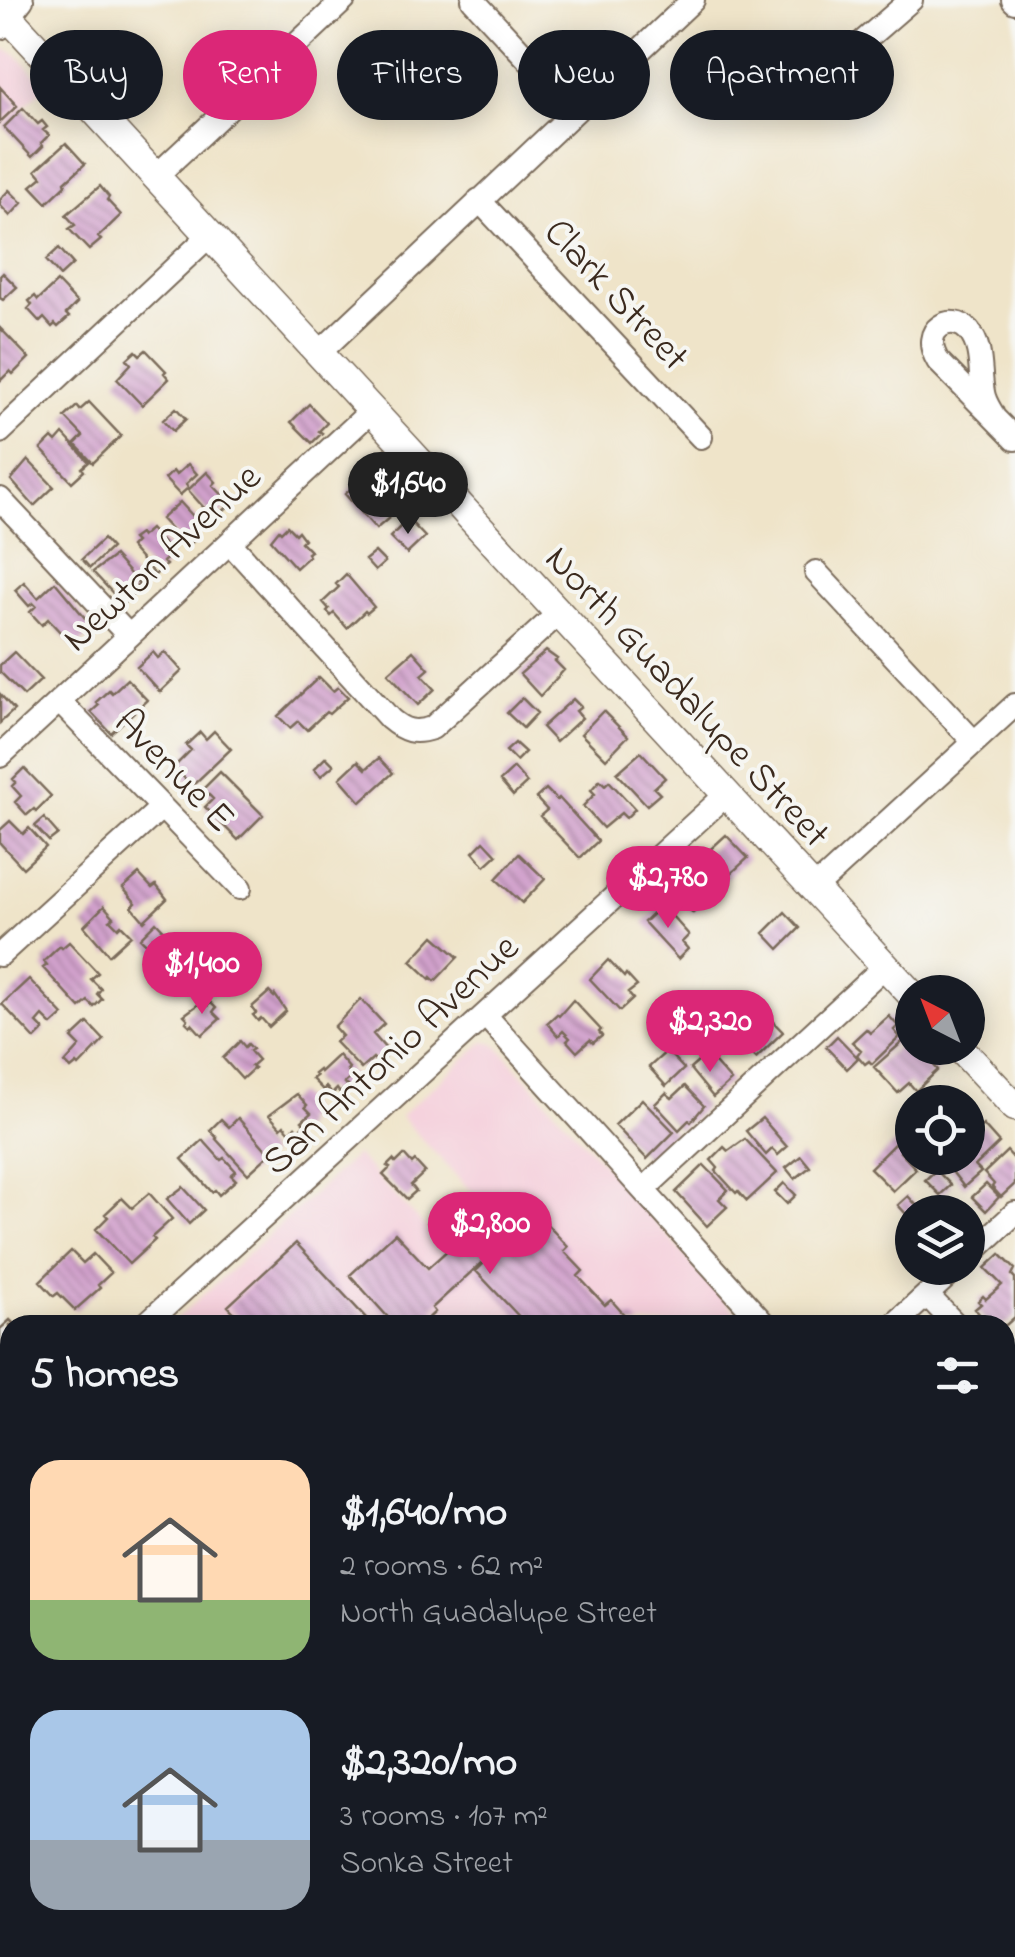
<!DOCTYPE html>
<html lang="en">
<head>
<meta charset="utf-8">
<style>
  body { margin:0; font-family:"Indie Flower",sans-serif; background:#242831; color:#f1f3f6; height:100vh; display:flex; flex-direction:column; font-size:38px; white-space:nowrap }
  * { box-sizing:border-box; margin:0 }
  p { font-size:32px; color:#9ea1a6 }
  .icon { flex:none; width:55px; height:55px; fill:none; stroke:currentColor; stroke-width:2; stroke-linecap:round; stroke-linejoin:round }
  .map { position:relative; flex:1; overflow:hidden }
  .drawer { position:absolute; left:0px; top:1315px; width:1015px; height:642px; display:flex; flex-direction:column; background:#171b24; border-radius:30px 30px 0 0; box-shadow:0 5px 25px #0003 }
  .drawer>* { flex:none }
  .top-card { position:absolute; left:30px; top:30px; width:955px; height:90px; display:flex; gap:20px }
  .needle { width:65px; rotate:318deg }
  .buttons { position:absolute; left:895px; top:975px; display:grid; gap:20px }
  .buttons a { display:grid; place-items:center; width:90px; height:90px; border-radius:50%; background:#171b24; box-shadow:0 5px 25px #0003; font-size:50px }
  .price { position:absolute; translate:-50% -85px; padding:0 22px; border-radius:35px; background:#db2777; color:#fff; font-size:32px; line-height:65px; filter:drop-shadow(0 2px 5px #0008) }
  .price::after { content:''; position:absolute; left:50%; top:60px; width:30px; height:22px; margin-left:-15px; background:inherit; clip-path:polygon(0 0,100% 0,50% 100%) }
  .price.current { background:#222; color:#fff }
  ul { padding:0; list-style:none }
  li { display:flex; align-items:center; gap:30px; height:250px; padding:0 30px }
  li span { display:grid; place-items:center; flex:none; width:280px; height:200px; border-radius:30px; color:#555 }
  li>.icon { margin-inline-start:auto }
  span .icon { width:120px; height:120px; fill:#fffc; stroke-width:1 }
  li b { font-size:42px }
  h2 { display:flex; justify-content:space-between; align-items:center; height:120px; padding:0 30px; font-size:42px }
  .pill { padding:0 35px; border-radius:45px; background:#171b24; box-shadow:0 5px 25px #0003; font-size:35px; line-height:90px }
  .pill.current { background:#db2777; color:#fff }
  .map>svg:first-child { display:block }
</style>
</head>
<body>
<div class="map">
<svg width="1015" height="1957" viewBox="0 0 1015 1957">
  <defs>
    <pattern id="cemetery-stones" width="16" height="16" patternUnits="userSpaceOnUse" patternTransform="scale(2.5)"><rect width="16" height="16" fill="#8cd996"/><path d="M2 7V4a2 2 0 0 1 4 0v3zM10 15v-3a2 2 0 0 1 4 0v3z" fill="#7aba81"/></pattern>
    <pattern id="building-back-hatch" width="6" height="6" patternUnits="userSpaceOnUse" patternTransform="scale(2.5)"><rect width="6" height="6" fill="#d1a1cc"/><path d="M-1 5l2 2M0 0l6 6M5-1l2 2" fill="none" stroke="#ab83a5"/></pattern>
  </defs>
  <rect width="100%" height="100%" fill="#f6f6f2"/>
  <filter id="ink" filterUnits="userSpaceOnUse"><feTurbulence type="fractalNoise" baseFrequency=".01" numOctaves="2"/><feDisplacementMap in="SourceGraphic" scale="20" xChannelSelector="R" yChannelSelector="G"/><feConvolveMatrix kernelMatrix="1 2 1 2 8 2 1 2 1" color-interpolation-filters="sRGB"/></filter>
  <filter id="wash" filterUnits="userSpaceOnUse"><feTurbulence type="fractalNoise" baseFrequency=".0048" numOctaves="4" result="noise"/><feDisplacementMap in="SourceGraphic" scale="40" xChannelSelector="R" yChannelSelector="G"/><feGaussianBlur stdDeviation="2.25" result="paint"/><feColorMatrix in="noise" values="0 0 0 0 0 0 0 0 0 0 0 0 0 0 0 0 0 1.4 0 .05"/><feComposite in="paint" operator="in"/></filter>
  <g filter="url(#wash)">
    <rect width="100%" height="100%" fill="#efe4c9"/>
    <path fill="#f5cfdb" d="M5,49L16,54L46,86L0,129V50Z
      M485,1041L495,1043L747,1325H170L356,1155L439,1242L482,1203L400,1116Z
      M0,1353L10,1364V1422L0,1431Z"/>
    <path fill="url(#cemetery-stones)" stroke="#64825a" stroke-width="2.5" d="M131,1948H553L563,1957H121Z"/>
    <g id="blocks">
      <path fill="url(#building-back-hatch)" d="M0,87L17,106L0,122Z
        M23,108L38,124L42,121L47,127L43,130L49,135L41,143L43,146L32,157L4,127Z
        M66,143L85,164L65,182L66,185L47,203L31,186L42,177L36,170Z
        M100,186L109,197L107,200L121,215L98,237L101,240L89,250L69,229L75,225L66,215Z
        M9,190L22,203L10,216L0,205V200Z
        M59,248L73,264L60,276L46,260Z
        M3,273L17,287L3,300L0,298V276Z
        M57,282L77,303L66,314L69,317L58,327L55,324L52,327L44,318L40,322L28,309L32,305L29,301L35,296L38,300Z
        M0,328L29,358L13,374L10,371L0,381Z
        M146,350L166,371L164,373L169,379L142,405L117,379L131,364L127,359L136,351L140,355Z
        M89,402L121,436L93,463L75,444L83,436L65,417L77,406L80,410Z
        M309,404L327,423L319,431L322,433L312,443L291,422Z
        M176,408L186,419L173,431L163,420Z
        M63,434L89,462L82,468L84,471L72,482L41,449L52,438L56,442Z
        M28,460L54,487L34,506L11,480Z
        M188,464L197,474L186,484L188,488L180,495L165,479L173,471L176,475Z
        M377,466L395,487L383,497L396,512L376,529L345,494Z
        M207,472L216,482L213,485L231,504L214,519L188,490Z
        M180,502L202,526L193,533L197,538L187,547L161,519Z
        M408,519L425,537L407,554L390,537Z
        M287,526L295,534L298,531L304,539L301,542L310,551L307,553L309,556L296,568L271,540L279,530L281,532Z
        M150,529L172,553L163,562L166,565L155,575L130,547L135,542L132,539L139,534L141,537Z
        M103,539L111,548L90,568L82,559Z
        M375,552L385,562L375,571L365,560Z
        M114,556L139,584L131,591L134,594L123,604L93,572Z
        M346,574L374,607L367,613L365,611L347,628L334,613L331,616L327,611L329,609L323,602L339,587L336,584Z
        M24,582L38,598L55,582L95,630L75,648L48,619L42,625L30,612L36,606L33,603L29,606L15,590Z
        M413,651L429,669L422,675L435,689L418,705L388,673Z
        M546,651L557,659L555,661L564,670L540,696L520,674Z
        M14,652L41,680L24,696L0,672V665Z
        M153,652L158,658L165,652L182,671L160,692L137,667Z
        M319,677L333,691L338,687L348,697L329,714L326,712L307,730L298,721L290,728L278,716Z
        M127,679L147,700L111,733L91,712L99,705L96,702L109,690L112,693Z
        M0,694L14,710L0,723Z
        M522,698L537,713L523,728L507,713Z
        M573,699L581,707L576,711L582,718L556,742L542,727Z
        M603,711L628,736L606,759L581,734Z
        M214,731L231,749L192,786L174,767L191,750L186,745L200,732L206,739Z
        M515,743L525,752L516,761L506,751Z
        M641,752L665,778L654,788L660,794L647,805L617,773Z
        M326,757L334,765L321,776L314,769Z
        M379,758L393,773L361,802L340,778L358,761L366,769Z
        M24,768L51,796L36,811L34,809L27,815L15,802L21,796L12,786L16,782L13,779Z
        M514,768L527,783L513,796L500,781Z
        M220,772L263,815L238,840L205,807L213,799L203,789Z
        M600,780L605,785L609,781L635,809L626,818L621,813L603,828L583,806L595,794L591,790Z
        M546,789L557,800L559,798L598,841L580,858L540,816L547,810L536,798Z
        M44,818L58,834L49,841L35,826Z
        M10,821L23,834L29,828L46,847L23,868L0,843V830Z
        M726,835L748,858L714,889L717,892L693,913L667,885L690,863L692,866Z
        M484,841L497,855L485,866L473,852Z
        M519,854L545,879L522,903L496,879Z
        M139,874L152,888L156,885L167,899L144,921L132,907L136,903L123,888Z
        M662,905L689,935L682,942L688,949L678,959L644,922Z
        M104,906L114,917L110,920L118,928L121,925L131,935L109,955L84,926Z
        M785,912L800,928L779,949L764,933Z
        M156,922L175,942L159,957L140,938Z
        M434,936L458,957L435,981L431,977L430,979L411,961Z
        M69,942L98,973L91,979L101,989L97,994L102,999L94,1007L88,1001L80,1008L43,968L47,965L44,961L60,946L62,948Z
        M238,945L251,958L246,963L254,973L242,983L240,981L233,987L226,979L223,981L218,975L221,972L216,967L225,960L223,958Z
        M608,960L624,977L626,974L637,986L628,993L633,999L620,1011L590,979Z
        M29,979L63,1015L52,1025L43,1016L37,1023L44,1030L35,1039L2,1004Z
        M269,992L274,997L275,995L286,1011L269,1027L261,1018L258,1021L253,1015L256,1013L252,1007Z
        M361,999L384,1024L373,1034L386,1049L382,1053L386,1056L378,1063L373,1058L361,1069L335,1042L342,1036L334,1027Z
        M751,999L783,1032L756,1058L724,1025L727,1021L724,1018L733,1010L736,1013Z
        M573,1000L601,1030L599,1032L602,1036L593,1043L590,1040L577,1052L567,1041L570,1038L563,1031L558,1036L547,1023L557,1014L559,1016Z
        M203,1001L207,1006L211,1003L216,1008L213,1012L220,1019L202,1035L192,1024L190,1026L186,1022L188,1019L184,1015Z
        M889,1016L898,1026L894,1030L900,1037L872,1064L869,1061L865,1064L857,1055L861,1050L852,1042L866,1029L870,1033Z
        M88,1023L104,1040L79,1066L77,1064L71,1069L65,1063L80,1046L72,1038Z
        M837,1036L858,1058L847,1069L826,1047Z
        M908,1037L912,1042V1048H918L938,1070L916,1091L909,1083L898,1093L874,1067Z
        M240,1041L245,1047L248,1044L253,1049L250,1051L258,1060L251,1066L254,1068L242,1079L223,1058Z
        M667,1051L684,1069L666,1086L649,1067Z
        M707,1054L731,1081L713,1097L690,1069Z
        M338,1055L349,1068L347,1070L353,1076L345,1083L348,1086L340,1093L337,1089L332,1094L326,1087L323,1090L312,1079L316,1076L314,1074L319,1070L320,1072Z
        M685,1086L704,1106L691,1122L689,1120L679,1130L655,1104L666,1093L672,1098Z
        M297,1094L307,1105L305,1107L311,1113L302,1121L305,1124L298,1131L295,1127L290,1132L284,1125L281,1128L269,1115Z
        M642,1099L674,1132L647,1159L615,1125Z
        M238,1118L270,1154L248,1174L216,1139L217,1138L210,1130L221,1119L229,1127Z
        M762,1118L787,1147L778,1155L772,1149L766,1155L746,1131Z
        M983,1125L999,1143L975,1166L981,1172L964,1187L950,1169L948,1171L941,1163L948,1158H968V1138Z
        M745,1139L777,1173L747,1201L738,1191L736,1193L716,1171L718,1168L711,1160L724,1147L728,1151Z
        M203,1140L221,1160L224,1158L236,1171L231,1175L236,1180L219,1195L215,1190L212,1192L182,1159Z
        M895,1143L902,1150L900,1152L916,1169L893,1191L870,1168Z
        M1007,1151L1015,1160V1184L1001,1197L992,1187L994,1184L984,1173Z
        M404,1155L412,1164L415,1161L425,1172L411,1185L416,1191L407,1199L383,1175L390,1168L387,1166L393,1160L396,1163Z
        M801,1156L810,1167L795,1179L786,1168Z
        M704,1165L728,1190L719,1199L727,1207L707,1226L676,1192Z
        M936,1170L951,1185L940,1195L925,1180Z
        M784,1183L796,1195L787,1204L775,1192Z
        M986,1184L999,1197L986,1211L972,1197Z
        M183,1187L204,1210L189,1224L167,1199Z
        M149,1193L172,1219L152,1237L155,1240L129,1264L96,1229L108,1217L105,1214L122,1198L132,1208Z
        M908,1196L917,1206L907,1215L898,1205Z
        M530,1206L568,1247L564,1251L583,1271L578,1276L605,1305L611,1300L629,1320L633,1317L641,1325H527L476,1271L483,1264L481,1263L432,1308L435,1312L421,1325H395L350,1275L395,1233L428,1268L473,1227L482,1236L507,1213L514,1221Z
        M296,1243L366,1318L359,1325H246L228,1306Z
        M71,1251L83,1263L93,1254L111,1273L98,1285L100,1288L75,1310L58,1293L54,1296L40,1281Z
        M1000,1254L1015,1269L1012,1275L1015,1278V1317L1006,1325H989L975,1309L981,1304L978,1301L983,1296L986,1299L1002,1285L985,1268Z
        M10,1320L15,1325H10V1350L4,1355L0,1351V1329Z
        M1015,1445V1488L1005,1477V1454Z
        M1015,1906V1945L1012,1947L1005,1939V1915Z
        M13,1948H46L48,1949L41,1957L31,1955L23,1957Z
        M885,1948H923L925,1950L918,1957H883L889,1951Z"/>
    </g>
  </g>
  <g filter="url(#ink)">
    <use href="#blocks" fill-opacity="0" stroke="#7a6b5a" stroke-width="2.5"/>
    <g fill="none" stroke-linecap="round" stroke-linejoin="round">
      <defs>
        <path id="minor" d="M473,0L575,110
          M1013,0L1015,2
          M0,28L22,0
          M821,78L911,0
          M155,177L344,0
          M479,200L701,437
          M318,354L693,0
          M992,413C988,406 984,400 983,392C979,371 983,348 969,331C953,312 918,328 938,361L1015,439
          M0,432L209,236
          M0,499L129,636
          M230,543L390,719C404,731 414,734 432,728L559,613
          M816,572L974,742
          M59,701L240,888
          M0,756L371,411
          M814,889L1015,705
          M0,955L161,808
          M485,1015L765,1325
          M643,1190L885,966
          M968,1257L1015,1213
          M927,1295L956,1325
          M145,1325L727,794
          M894,1325L956,1268
          M1005,1377L1015,1387
          M0,1453L10,1444
          M0,1512L10,1523
          M1005,1691L1015,1702
          M1005,1770L1015,1761
          M582,1948L591,1957
          M961,1948L970,1957
          M88,1957L98,1948"/>
        <path id="tertiary" d="M0,8L912,995
          M960,1048L1015,1107"/>
      </defs>
      <use href="#minor" stroke="#7a6b5a" stroke-width="26"/>
      <use href="#tertiary" stroke="#7a6b5a" stroke-width="31"/>
      <use href="#minor" stroke="#fff" stroke-width="22"/>
      <use href="#tertiary" stroke="#fff" stroke-width="28"/>
    </g>
  </g>
  <g text-anchor="middle" stroke-width="8" stroke-linejoin="round" paint-order="stroke">
    <g font-size="40" fill="#3b2a1e" stroke="#f6f6f2">
      <text transform="translate(618 293) rotate(47)" y="14">Clark Street</text>
      <text transform="translate(160 556) rotate(-43)" y="14">Newton Avenue</text>
      <text transform="translate(689 695) rotate(47)" y="14">North Guadalupe Street</text>
      <text transform="translate(176 769) rotate(46)" y="14">Avenue E</text>
      <text transform="translate(389 1053) rotate(-43)" y="14">San Antonio Avenue</text>
    </g>
  </g>
</svg>
<div class="buttons">
<a><svg class="needle" viewBox="-14 -14 28 28"><path d="M0-13l5 13h-10z" fill="#e53935"/><path d="M0 13l5-13h-10z" fill="#9ea1a6"/></svg></a>
<a><svg class="icon" aria-label="locate" viewBox="0 0 24 24"><circle cx="12" cy="12" r="6"/><path d="M12 2v4M12 18v4M2 12h4M18 12h4"/></svg></a>
<a><svg class="icon" aria-label="layers" viewBox="0 0 24 24"><path d="M12 4l9 5-9 5-9-5zM3 14l9 5 9-5"/></svg></a>
</div>
<b class="price current" style="left:408px;top:537px">$1,640</b>
<b class="price" style="left:668px;top:931px">$2,780</b>
<b class="price" style="left:202px;top:1017px">$1,400</b>
<b class="price" style="left:710px;top:1075px">$2,320</b>
<b class="price" style="left:490px;top:1277px">$2,800</b>
<div class="top-card">
<a class="pill">Buy</a>
<a class="pill current">Rent</a>
<a class="pill">Filters</a>
<a class="pill">New</a>
<a class="pill">Apartment</a>
</div>
<section class="drawer">
<h2>5 homes<svg class="icon" aria-label="filters" viewBox="0 0 24 24"><path d="M4 7h16M4 17h16"/><circle cx="9" cy="7" r="2"/><circle cx="15" cy="17" r="2"/></svg></h2>
<ul>
<li><span style="background:linear-gradient(#ffd9b3 70%,#8fb573 0)"><svg class="icon" aria-label="home" viewBox="0 0 24 24"><path d="M3 11l9-7 9 7M6 9v11h12V9"/></svg></span><div><b>$1,640/mo</b><p>2 rooms · 62 m²</p><p>North Guadalupe Street</p></div></li>
<li><span style="background:linear-gradient(#a9c7e8 65%,#9aa5b1 0)"><svg class="icon" aria-label="home" viewBox="0 0 24 24"><path d="M3 11l9-7 9 7M6 9v11h12V9"/></svg></span><div><b>$2,320/mo</b><p>3 rooms · 107 m²</p><p>Sonka Street</p></div></li>
</ul>
</section>
</div>
</body>
</html>
